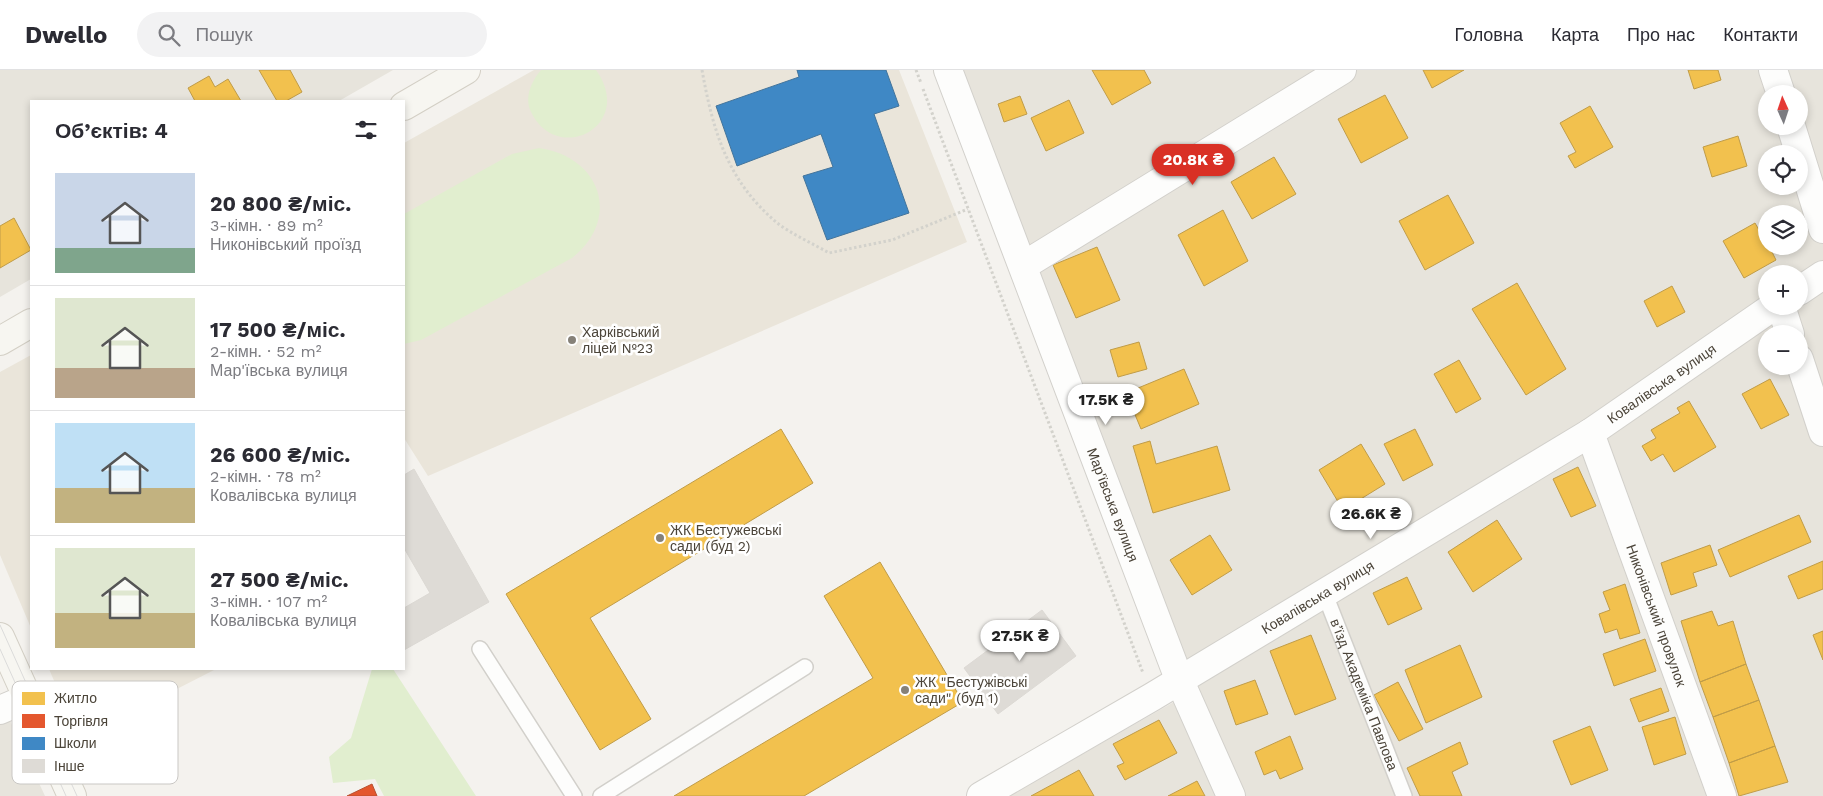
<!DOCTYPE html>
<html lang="uk">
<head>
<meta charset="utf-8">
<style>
  body { margin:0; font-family:"Work Sans",sans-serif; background:#f2f2f3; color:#2b2b33; height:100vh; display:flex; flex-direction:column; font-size:19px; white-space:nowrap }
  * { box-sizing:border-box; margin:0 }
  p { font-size:16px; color:#7c7c81 }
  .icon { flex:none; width:28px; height:28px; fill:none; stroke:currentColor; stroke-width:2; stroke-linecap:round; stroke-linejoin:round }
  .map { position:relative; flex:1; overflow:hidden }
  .panel { position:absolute; left:30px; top:30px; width:375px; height:570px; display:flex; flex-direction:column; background:#fff; border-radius:0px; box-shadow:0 2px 8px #0003 }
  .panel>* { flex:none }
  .needle { width:32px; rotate:357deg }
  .buttons { position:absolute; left:1758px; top:15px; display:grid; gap:10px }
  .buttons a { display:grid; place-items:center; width:50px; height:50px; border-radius:50%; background:#fff; box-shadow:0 2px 8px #0003; font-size:25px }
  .price { position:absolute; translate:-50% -42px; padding:0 11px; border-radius:18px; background:#fff; color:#222; font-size:16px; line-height:32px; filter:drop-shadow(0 1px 2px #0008) }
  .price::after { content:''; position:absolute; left:50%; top:30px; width:15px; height:11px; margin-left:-8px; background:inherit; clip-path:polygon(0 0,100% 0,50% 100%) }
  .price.current { background:#d93025; color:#fff }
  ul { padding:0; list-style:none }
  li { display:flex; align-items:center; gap:15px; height:125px; padding:0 25px }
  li+li { border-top:1px solid #e1e1e2 }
  li span { display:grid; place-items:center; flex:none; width:140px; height:100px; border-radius:0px; color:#555 }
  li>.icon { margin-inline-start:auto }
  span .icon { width:60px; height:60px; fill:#fffc; stroke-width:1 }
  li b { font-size:21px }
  h2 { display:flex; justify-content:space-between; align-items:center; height:60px; padding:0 25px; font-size:21px }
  header { display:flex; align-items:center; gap:30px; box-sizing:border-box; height:70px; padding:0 25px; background:#fff; border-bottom:1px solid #e1e1e2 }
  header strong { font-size:24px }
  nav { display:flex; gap:28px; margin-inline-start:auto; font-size:18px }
  .search { width:350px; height:45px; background:#f2f2f3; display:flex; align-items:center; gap:12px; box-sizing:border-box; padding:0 18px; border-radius:28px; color:#7c7c81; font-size:19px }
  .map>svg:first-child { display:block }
</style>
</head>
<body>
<header>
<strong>Dwello</strong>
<div class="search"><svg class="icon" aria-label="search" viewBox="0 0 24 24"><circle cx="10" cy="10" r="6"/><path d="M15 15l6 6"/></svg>Пошук</div>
<nav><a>Головна</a><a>Карта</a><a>Про нас</a><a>Контакти</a></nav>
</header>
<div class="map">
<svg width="1823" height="726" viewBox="0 0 1823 726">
  <rect width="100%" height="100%" fill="#f4f2ee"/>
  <path fill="#e7e4dc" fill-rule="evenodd" d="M0,0H393L339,31H31V209L0,227Z
    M958,0H1823V726H1009L1195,620ZM1766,24H1799V56H1766ZM1766,84H1799V116H1766ZM1766,144H1799V176H1766ZM1766,204H1799V236H1766ZM1766,264H1799V296H1766Z
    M0,629L45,726H0Z"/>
  <path fill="#eae5da" d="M534,0H899L967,172L428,406L404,368V73Z
    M31,285V558L0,485V302Z
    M49,599H216L79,669Z"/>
  <path fill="#e1eecf" d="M541,0H596C636,56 557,96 531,42C524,28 531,12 541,0Z
    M539,78C601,87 622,148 572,188L421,270L404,274V144L512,84Z
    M372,599H393L476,726H384L375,709L333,713L329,687L351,668Z"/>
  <path fill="#f2c14e" stroke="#c09c48" d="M259,0H290L302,22L286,31H277Z
    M1092,0H1144L1151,13L1112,35Z
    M1423,0H1464L1432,18Z
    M1688,0H1718L1721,10L1694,19Z
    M209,6L215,17L228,9L241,31H195L188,18Z
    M1385,25L1408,68L1361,93L1338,49Z
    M1020,26L1027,44L1004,52L998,34Z
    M1069,30L1084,63L1046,81L1031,48Z
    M1590,36L1613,77L1575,98L1568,86L1576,82L1560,53Z
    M1738,66L1747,96L1712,107L1703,77Z
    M1274,87L1296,124L1252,149L1231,112Z
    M1448,125L1474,173L1425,200L1399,151Z
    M1223,140L1248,191L1204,216L1178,165Z
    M14,148L31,180L0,198V156Z
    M1755,153L1766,172V176H1769L1776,190L1744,208L1723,171Z
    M1097,177L1120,230L1076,248L1053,195Z
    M1517,213L1566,299L1526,325L1472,239Z
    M1672,216L1685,242L1657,257L1644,231Z
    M1139,272L1147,299L1118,307L1110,280Z
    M1459,290L1481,329L1456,343L1434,304Z
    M1184,299L1199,334L1141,359L1126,323Z
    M1770,309L1789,345L1761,359L1742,324Z
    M1689,331L1716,377L1674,402L1663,384L1651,391L1642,376L1656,368L1651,360L1680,343L1677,338Z
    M781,359L813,413L590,548L651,649L600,680L506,524Z
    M1415,359L1433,395L1403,411L1384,374Z
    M1150,371L1156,394L1217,376L1230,420L1153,443L1133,376Z
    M1361,374L1385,414L1343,440L1319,400Z
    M1578,397L1596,436L1571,447L1553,409Z
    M1799,445L1811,472L1730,507L1718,480Z
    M1497,450L1522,489L1473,522L1448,482Z
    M1210,465L1232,500L1192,525L1170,490Z
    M1710,475L1717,495L1693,503L1697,516L1671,525L1661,493Z
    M1823,491V519L1798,529L1788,506Z
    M880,492L963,632L804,726H674L873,608L824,526Z
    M1407,507L1422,539L1388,555L1373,523Z
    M1625,514L1640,563L1620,569L1617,559L1605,563L1599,544L1610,540L1603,522Z
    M1712,541L1718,556L1733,551L1746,594L1700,612L1681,551Z
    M1823,561V590L1813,565Z
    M1311,565L1336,629L1295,645L1270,581Z
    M1645,569L1656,601L1614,616L1603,584Z
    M1460,575L1482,627L1426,653L1405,600Z
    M1746,594L1759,630L1713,647L1700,612Z
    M1255,610L1268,644L1236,655L1224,621Z
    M1398,612L1423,659L1399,671L1374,625Z
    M1661,618L1669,641L1639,652L1630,629Z
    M1759,630L1775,676L1729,693L1713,647Z
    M1675,647L1686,684L1654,695L1642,657Z
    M1159,650L1177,683L1125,710L1117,696L1124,693L1113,674Z
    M1590,656L1608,700L1571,715L1553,671Z
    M1290,666L1303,699L1280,709L1276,700L1264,705L1255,682Z
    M1460,672L1468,694L1452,702L1462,726H1420L1407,698Z
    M1775,676L1788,712L1739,726L1729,693Z
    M1079,700L1094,726H1031Z
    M1197,711L1205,726H1168Z"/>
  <path fill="#e4572e" stroke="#b65131" d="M372,714L377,726H347Z"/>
  <path fill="#3f88c5" stroke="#43749b" d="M797,0H886L899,36L874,44L909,143L827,170L803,106L833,97L821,64L737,96L716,36L799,7Z"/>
  <path fill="#dedbd6" stroke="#dcd9d4" d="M414,399L489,532L404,580V538L430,523L404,478V405Z
    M1042,540L1076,586L998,644L964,598Z"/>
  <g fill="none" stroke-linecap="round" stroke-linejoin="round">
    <defs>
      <g id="service">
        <path id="s1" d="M1324,522L1404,726"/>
        <path d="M480,579L574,726"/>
        <path d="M601,726L805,597"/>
      </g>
      <g id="minor">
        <path id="s2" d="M948,0L1179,609L1231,726"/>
        <path d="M1773,0L1781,24"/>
        <path d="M1791,56L1823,159"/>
        <path d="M1023,196L1342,0"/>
        <path d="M1799,221L1823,205"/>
        <path d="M1781,236L1790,264"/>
        <path d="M1799,289L1823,362"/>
        <path id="s3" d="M1590,363L1722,726"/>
        <path d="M0,640L28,628"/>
        <path id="s4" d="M981,726L1152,627L1590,363L1774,236"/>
      </g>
      <path id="secondary" d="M404,36L466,0
        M0,271L31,253
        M0,567L72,726"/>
    </defs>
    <use href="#service" stroke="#d2d0cb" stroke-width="18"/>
    <use href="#minor" stroke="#d2d0cb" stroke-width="30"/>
    <use href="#secondary" stroke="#d3cfc5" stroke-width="30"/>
    <path stroke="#d3d2cc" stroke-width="3" stroke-dasharray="2.5 2.5" stroke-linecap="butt" d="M702,0C713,61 727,110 776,152C791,164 812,173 829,183L892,170L968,139
      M916,0L921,13
      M923,19L1143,603"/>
    <use href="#service" stroke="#fdfdfc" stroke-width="15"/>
    <use href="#minor" stroke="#fdfdfc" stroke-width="28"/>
    <use href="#secondary" stroke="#f7f6f1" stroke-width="28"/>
    <path stroke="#dbdbda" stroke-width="1" d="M0,555L77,726
      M0,579L66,726"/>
  </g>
  <g fill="#868178" stroke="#fff" stroke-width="2">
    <circle cx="572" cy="270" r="5"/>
    <circle cx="660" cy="468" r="5"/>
    <circle cx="905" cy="620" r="5"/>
  </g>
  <g text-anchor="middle" stroke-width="5" stroke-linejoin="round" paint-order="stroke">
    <g font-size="14" fill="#4b4439" stroke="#fff" text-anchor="start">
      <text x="582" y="267">Харківський<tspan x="582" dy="16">ліцей №23</tspan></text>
      <text x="670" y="465">ЖК Бестужевські<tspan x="670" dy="16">сади (буд 2)</tspan></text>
      <text x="915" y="617">ЖК "Бестужівські<tspan x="915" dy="16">сади" (буд 1)</tspan></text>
    </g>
    <g font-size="14" fill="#4b4439" stroke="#fff">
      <text dy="5" stroke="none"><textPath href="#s4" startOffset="796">Ковалівська вулиця</textPath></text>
      <text dy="5" stroke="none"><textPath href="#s2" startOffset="465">Мар'ївська вулиця</textPath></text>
      <text dy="5" stroke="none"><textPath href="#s4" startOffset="391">Ковалівська вулиця</textPath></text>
      <text dy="5" stroke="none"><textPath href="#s3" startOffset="194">Никонівський провулок</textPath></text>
      <text dy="5" stroke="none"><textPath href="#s1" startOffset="110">в’їзд Академіка Павлова</textPath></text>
    </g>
  </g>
  <rect x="12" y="611" width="166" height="103" rx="8" fill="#fff" stroke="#c9c7c4" stroke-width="1"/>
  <rect x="22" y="622" width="23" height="13" fill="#f2c14e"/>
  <rect x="22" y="644" width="23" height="14" fill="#e4572e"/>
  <rect x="22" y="667" width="23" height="13" fill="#3f88c5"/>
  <rect x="22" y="689" width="23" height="14" fill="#dedbd6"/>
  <g font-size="14" fill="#4b4439">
    <text x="54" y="633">Житло</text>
    <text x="54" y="656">Торгівля</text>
    <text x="54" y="678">Школи</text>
    <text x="54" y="701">Інше</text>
  </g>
</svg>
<div class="buttons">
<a><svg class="needle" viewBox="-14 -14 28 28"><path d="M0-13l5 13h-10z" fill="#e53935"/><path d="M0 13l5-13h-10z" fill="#7c7c81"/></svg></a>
<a><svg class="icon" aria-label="locate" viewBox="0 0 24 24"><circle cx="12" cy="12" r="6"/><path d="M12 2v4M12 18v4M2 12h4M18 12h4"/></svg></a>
<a><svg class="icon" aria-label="layers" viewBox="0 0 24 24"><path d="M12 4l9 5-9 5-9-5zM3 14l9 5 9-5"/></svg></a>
<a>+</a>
<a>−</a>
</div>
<b class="price current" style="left:1193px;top:116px">20.8K ₴</b>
<b class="price" style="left:1106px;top:356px">17.5K ₴</b>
<b class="price" style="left:1371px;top:470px">26.6K ₴</b>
<b class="price" style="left:1020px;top:592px">27.5K ₴</b>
<section class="panel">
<h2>Об’єктів: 4<svg class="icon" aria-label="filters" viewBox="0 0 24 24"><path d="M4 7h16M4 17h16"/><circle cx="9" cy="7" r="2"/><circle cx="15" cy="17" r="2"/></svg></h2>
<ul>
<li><span style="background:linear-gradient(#c9d6e8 75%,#7fa58c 0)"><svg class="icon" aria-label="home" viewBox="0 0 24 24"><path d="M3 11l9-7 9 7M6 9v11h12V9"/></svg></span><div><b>20 800 ₴/міс.</b><p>3-кімн. · 89 m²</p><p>Никонівський проїзд</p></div></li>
<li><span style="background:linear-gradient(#dfe7d0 70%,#b9a48a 0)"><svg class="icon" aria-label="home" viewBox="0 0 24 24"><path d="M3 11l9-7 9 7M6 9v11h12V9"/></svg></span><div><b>17 500 ₴/міс.</b><p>2-кімн. · 52 m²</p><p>Мар'ївська вулиця</p></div></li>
<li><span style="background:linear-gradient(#bfe0f5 65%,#c2b280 0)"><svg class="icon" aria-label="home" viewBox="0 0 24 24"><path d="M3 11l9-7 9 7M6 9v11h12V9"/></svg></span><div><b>26 600 ₴/міс.</b><p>2-кімн. · 78 m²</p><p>Ковалівська вулиця</p></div></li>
<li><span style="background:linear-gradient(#dfe7d0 65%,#c2b280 0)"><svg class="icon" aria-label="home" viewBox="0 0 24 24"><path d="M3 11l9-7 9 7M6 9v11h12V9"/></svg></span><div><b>27 500 ₴/міс.</b><p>3-кімн. · 107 m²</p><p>Ковалівська вулиця</p></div></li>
</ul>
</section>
</div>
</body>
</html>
